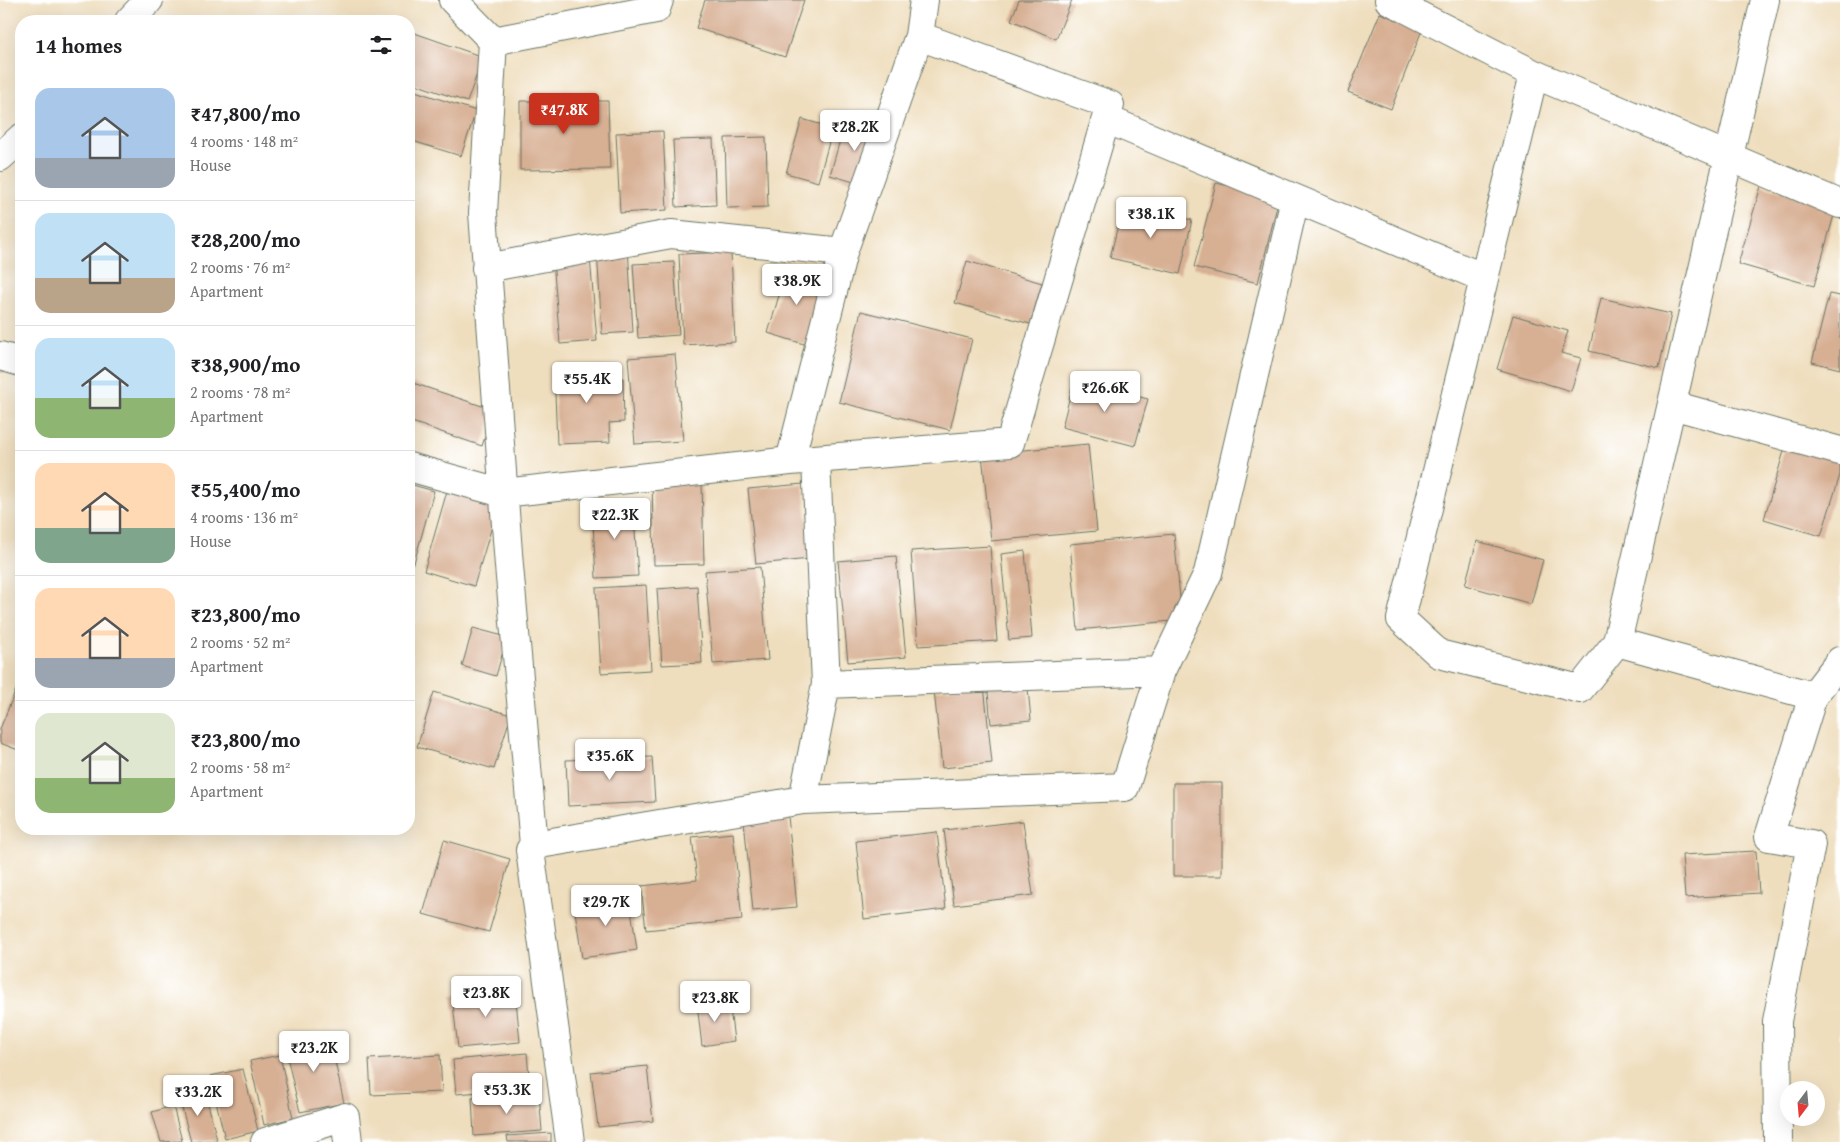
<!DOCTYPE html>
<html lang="en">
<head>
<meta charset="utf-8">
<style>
  body { margin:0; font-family:"Gentium Book Plus",serif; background:#f2f2f2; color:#202124; height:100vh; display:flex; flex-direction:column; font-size:19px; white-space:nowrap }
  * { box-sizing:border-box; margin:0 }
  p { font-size:16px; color:#757577 }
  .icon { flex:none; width:28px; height:28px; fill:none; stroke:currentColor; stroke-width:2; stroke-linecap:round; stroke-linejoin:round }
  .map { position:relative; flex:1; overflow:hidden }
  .details { position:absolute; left:15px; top:15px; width:400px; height:820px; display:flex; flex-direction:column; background:#fff; border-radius:20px; box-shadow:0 5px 20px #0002 }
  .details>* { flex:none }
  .needle { width:32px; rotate:196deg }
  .tools { position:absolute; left:1780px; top:1081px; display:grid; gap:10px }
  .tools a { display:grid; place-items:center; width:45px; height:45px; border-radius:50%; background:#fff; box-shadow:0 5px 20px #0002; font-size:25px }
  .price { position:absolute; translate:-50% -42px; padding:0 11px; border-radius:5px; background:#fff; color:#222; font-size:16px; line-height:32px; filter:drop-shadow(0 1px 2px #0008) }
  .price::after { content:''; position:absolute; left:50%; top:30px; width:15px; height:11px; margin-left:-8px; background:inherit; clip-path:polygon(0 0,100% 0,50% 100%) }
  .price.selected { background:#c8321e; color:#fff }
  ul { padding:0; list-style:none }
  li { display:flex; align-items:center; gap:15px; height:125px; padding:0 20px }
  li+li { border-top:1px solid #e0e0e0 }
  li span { display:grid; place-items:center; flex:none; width:140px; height:100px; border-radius:15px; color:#555 }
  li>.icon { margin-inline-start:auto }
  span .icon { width:60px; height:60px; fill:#fffc; stroke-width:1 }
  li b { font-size:21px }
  h2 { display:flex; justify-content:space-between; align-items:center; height:60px; padding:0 20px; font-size:21px }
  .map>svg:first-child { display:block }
</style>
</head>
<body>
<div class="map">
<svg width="1840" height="1142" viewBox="0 0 1840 1142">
  <rect width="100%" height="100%" fill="#fff"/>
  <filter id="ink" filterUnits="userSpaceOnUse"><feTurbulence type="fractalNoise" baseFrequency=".02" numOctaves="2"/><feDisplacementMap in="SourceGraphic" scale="10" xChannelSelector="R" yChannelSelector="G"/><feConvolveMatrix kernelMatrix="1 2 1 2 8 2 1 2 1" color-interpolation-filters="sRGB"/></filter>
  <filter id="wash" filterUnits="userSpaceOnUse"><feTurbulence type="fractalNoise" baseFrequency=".0096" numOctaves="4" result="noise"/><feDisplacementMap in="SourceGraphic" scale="20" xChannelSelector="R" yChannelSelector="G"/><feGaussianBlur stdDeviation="1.12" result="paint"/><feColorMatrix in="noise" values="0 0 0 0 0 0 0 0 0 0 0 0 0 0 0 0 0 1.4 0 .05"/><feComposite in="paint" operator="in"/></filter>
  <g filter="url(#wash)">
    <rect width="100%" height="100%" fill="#efdebe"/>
    <g id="blocks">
      <path fill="#d7af93" d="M705,0H804L785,57L696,28Z
        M1019,0H1072L1056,39L1011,20Z
        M1380,13L1422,30L1391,109L1348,92Z
        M409,31L483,57L467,102L409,82Z
        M409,89L476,111L461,156L409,140Z
        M520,101H608L610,169L520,170Z
        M802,119L833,128L818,182L786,173Z
        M846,119L880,128L864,185L830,175Z
        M663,131L667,210L620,213L616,133Z
        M766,137L768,207L727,208L725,138Z
        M713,139L716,205L676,207L673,140Z
        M1216,183L1279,198L1258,283L1194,267Z
        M1761,186L1836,208L1814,286L1738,264Z
        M1123,204L1192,220L1180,274L1110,258Z
        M628,247L633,332L602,334L597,249Z
        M731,252L735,342L683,345L679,254Z
        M590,257L597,341L560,344L553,260Z
        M967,261L1042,283L1030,324L955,303Z
        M674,262L679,335L638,338L633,264Z
        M787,268L826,279L807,345L768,333Z
        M1829,294L1840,296V369L1812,362Z
        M1601,298L1671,314L1659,368L1589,351Z
        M861,311L972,339L950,430L839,402Z
        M1513,315L1568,331L1561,353L1581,358L1571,391L1497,369Z
        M675,354L683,441L635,444L628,358Z
        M607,366L608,379L623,378L624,422L609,423L610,442L557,444L554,368Z
        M1074,380L1148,399L1135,446L1062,427Z
        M413,383L494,410L482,446L409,421V395Z
        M1789,434L1840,450V475L1821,536L1764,519Z
        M1088,444L1097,531L991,541L982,454Z
        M652,481H702L704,564L654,565Z
        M409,484L434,491L414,563L409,562Z
        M803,484L811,559L756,564L748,489Z
        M447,491L498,506L474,586L424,571Z
        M633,502L638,576L596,578L592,504Z
        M1174,534L1182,620L1078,630L1070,544Z
        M1477,541L1543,560L1531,604L1465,585Z
        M990,546L997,641L918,646L911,551Z
        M1025,551L1032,638L1009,640L1001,554Z
        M896,556L906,657L848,662L838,561Z
        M760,567L768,660L713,664L705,571Z
        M646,585L651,670L601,673L596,588Z
        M697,586L702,663L662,665L657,589Z
        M473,628L507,637L496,676L462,666Z
        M21,677V751L0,743V729Z
        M1027,678L1031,720L991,724L987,682Z
        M984,685L992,763L942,768L934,690Z
        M434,692L511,715L494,769L417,747Z
        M652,757L655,802L568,806L566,760Z
        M1173,783H1222V876H1173Z
        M788,816L797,907L753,911L744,821Z
        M1023,821L1033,895L954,905L944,830Z
        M937,832L946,909L864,919L856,841Z
        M733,833L742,920L646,930L641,886L697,880L692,837Z
        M444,840L510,859L489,932L423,914Z
        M1756,851L1759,893L1685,898L1682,855Z
        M629,896L637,950L582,958L574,905Z
        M515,989L520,1042L458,1048L452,995Z
        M729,1000L734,1041L702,1046L697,1004Z
        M329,1034L344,1103L300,1112L284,1044Z
        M527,1053L530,1088L456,1094L453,1060Z
        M280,1055L293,1118L264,1125L250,1061Z
        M440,1055L442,1092L371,1095L369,1059Z
        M647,1066L653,1121L598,1127L591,1072Z
        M243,1069L258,1131L225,1139L210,1076Z
        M205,1091L217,1140L191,1142L179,1097Z
        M539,1094L542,1131L474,1136L472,1098Z
        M173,1106L182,1141L161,1142L152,1112Z
        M551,1133V1142H508L507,1136Z"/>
    </g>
  </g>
  <g filter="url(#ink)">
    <use href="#blocks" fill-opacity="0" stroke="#687564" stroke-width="1"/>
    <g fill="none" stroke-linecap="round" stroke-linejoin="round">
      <defs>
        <path id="minor" d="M453,0L493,41
          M659,0L656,9L493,41L483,213L509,566L534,845L803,800
          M1389,0L1534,74L1840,204
          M1765,0L1617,642L1813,696
          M129,21L149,0
          M919,36L1110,105L1010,443L790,461L843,252L919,36L924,0
          M1534,74L1401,619L1439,654L1580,689L1617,642
          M1106,119L1484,278
          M0,157L21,138
          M486,268L671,234L843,252
          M0,356L21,362
          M1672,405L1840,451
          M816,461L826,684L803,800L1125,787L1161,671L1208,573L1295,199
          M409,467L503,493L790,461
          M826,684L1161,671
          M534,845L530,850L570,1142
          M265,1142L345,1117L348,1142
          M1778,1142L1777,1021L1811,844L1769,837L1813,696L1840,661"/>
      </defs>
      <use href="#minor" stroke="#687564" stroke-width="30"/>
      <use href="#minor" stroke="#fff" stroke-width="28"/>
    </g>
  </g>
</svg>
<div class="tools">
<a><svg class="needle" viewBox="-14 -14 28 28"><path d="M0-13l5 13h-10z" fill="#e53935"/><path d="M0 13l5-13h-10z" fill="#757577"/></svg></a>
</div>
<b class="price selected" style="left:564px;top:135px">₹47.8K</b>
<b class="price" style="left:855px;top:152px">₹28.2K</b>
<b class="price" style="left:1151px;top:239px">₹38.1K</b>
<b class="price" style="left:797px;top:306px">₹38.9K</b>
<b class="price" style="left:587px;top:404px">₹55.4K</b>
<b class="price" style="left:1105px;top:413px">₹26.6K</b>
<b class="price" style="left:615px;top:540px">₹22.3K</b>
<b class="price" style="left:610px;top:781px">₹35.6K</b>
<b class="price" style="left:606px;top:927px">₹29.7K</b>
<b class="price" style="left:486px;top:1018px">₹23.8K</b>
<b class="price" style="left:715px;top:1023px">₹23.8K</b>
<b class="price" style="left:314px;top:1073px">₹23.2K</b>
<b class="price" style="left:507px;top:1115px">₹53.3K</b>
<b class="price" style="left:198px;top:1117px">₹33.2K</b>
<section class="details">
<h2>14 homes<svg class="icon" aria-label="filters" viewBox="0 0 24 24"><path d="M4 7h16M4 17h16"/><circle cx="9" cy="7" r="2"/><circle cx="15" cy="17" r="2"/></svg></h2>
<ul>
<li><span style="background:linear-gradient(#a9c7e8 70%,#9aa5b1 0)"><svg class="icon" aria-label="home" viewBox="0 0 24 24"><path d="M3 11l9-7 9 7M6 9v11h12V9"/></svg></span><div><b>₹47,800/mo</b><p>4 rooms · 148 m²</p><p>House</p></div></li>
<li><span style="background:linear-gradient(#bfe0f5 65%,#b9a48a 0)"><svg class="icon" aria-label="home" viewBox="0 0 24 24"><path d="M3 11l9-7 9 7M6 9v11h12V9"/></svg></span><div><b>₹28,200/mo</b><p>2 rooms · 76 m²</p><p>Apartment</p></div></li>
<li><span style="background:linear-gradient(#bfe0f5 60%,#8fb573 0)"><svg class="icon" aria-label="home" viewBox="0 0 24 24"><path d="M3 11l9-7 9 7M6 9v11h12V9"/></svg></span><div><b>₹38,900/mo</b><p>2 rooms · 78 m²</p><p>Apartment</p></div></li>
<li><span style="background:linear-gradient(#ffd9b3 65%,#7fa58c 0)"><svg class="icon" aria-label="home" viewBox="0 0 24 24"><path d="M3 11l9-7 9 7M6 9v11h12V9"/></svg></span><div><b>₹55,400/mo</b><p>4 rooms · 136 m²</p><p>House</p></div></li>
<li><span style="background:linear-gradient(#ffd9b3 70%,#9aa5b1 0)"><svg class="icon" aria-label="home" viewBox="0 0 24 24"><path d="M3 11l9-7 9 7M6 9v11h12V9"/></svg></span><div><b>₹23,800/mo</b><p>2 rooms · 52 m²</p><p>Apartment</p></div></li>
<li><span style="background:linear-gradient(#dfe7d0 65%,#8fb573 0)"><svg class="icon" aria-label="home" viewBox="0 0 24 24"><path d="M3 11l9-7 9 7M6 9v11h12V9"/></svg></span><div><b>₹23,800/mo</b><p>2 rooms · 58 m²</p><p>Apartment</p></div></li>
</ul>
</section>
</div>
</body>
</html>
